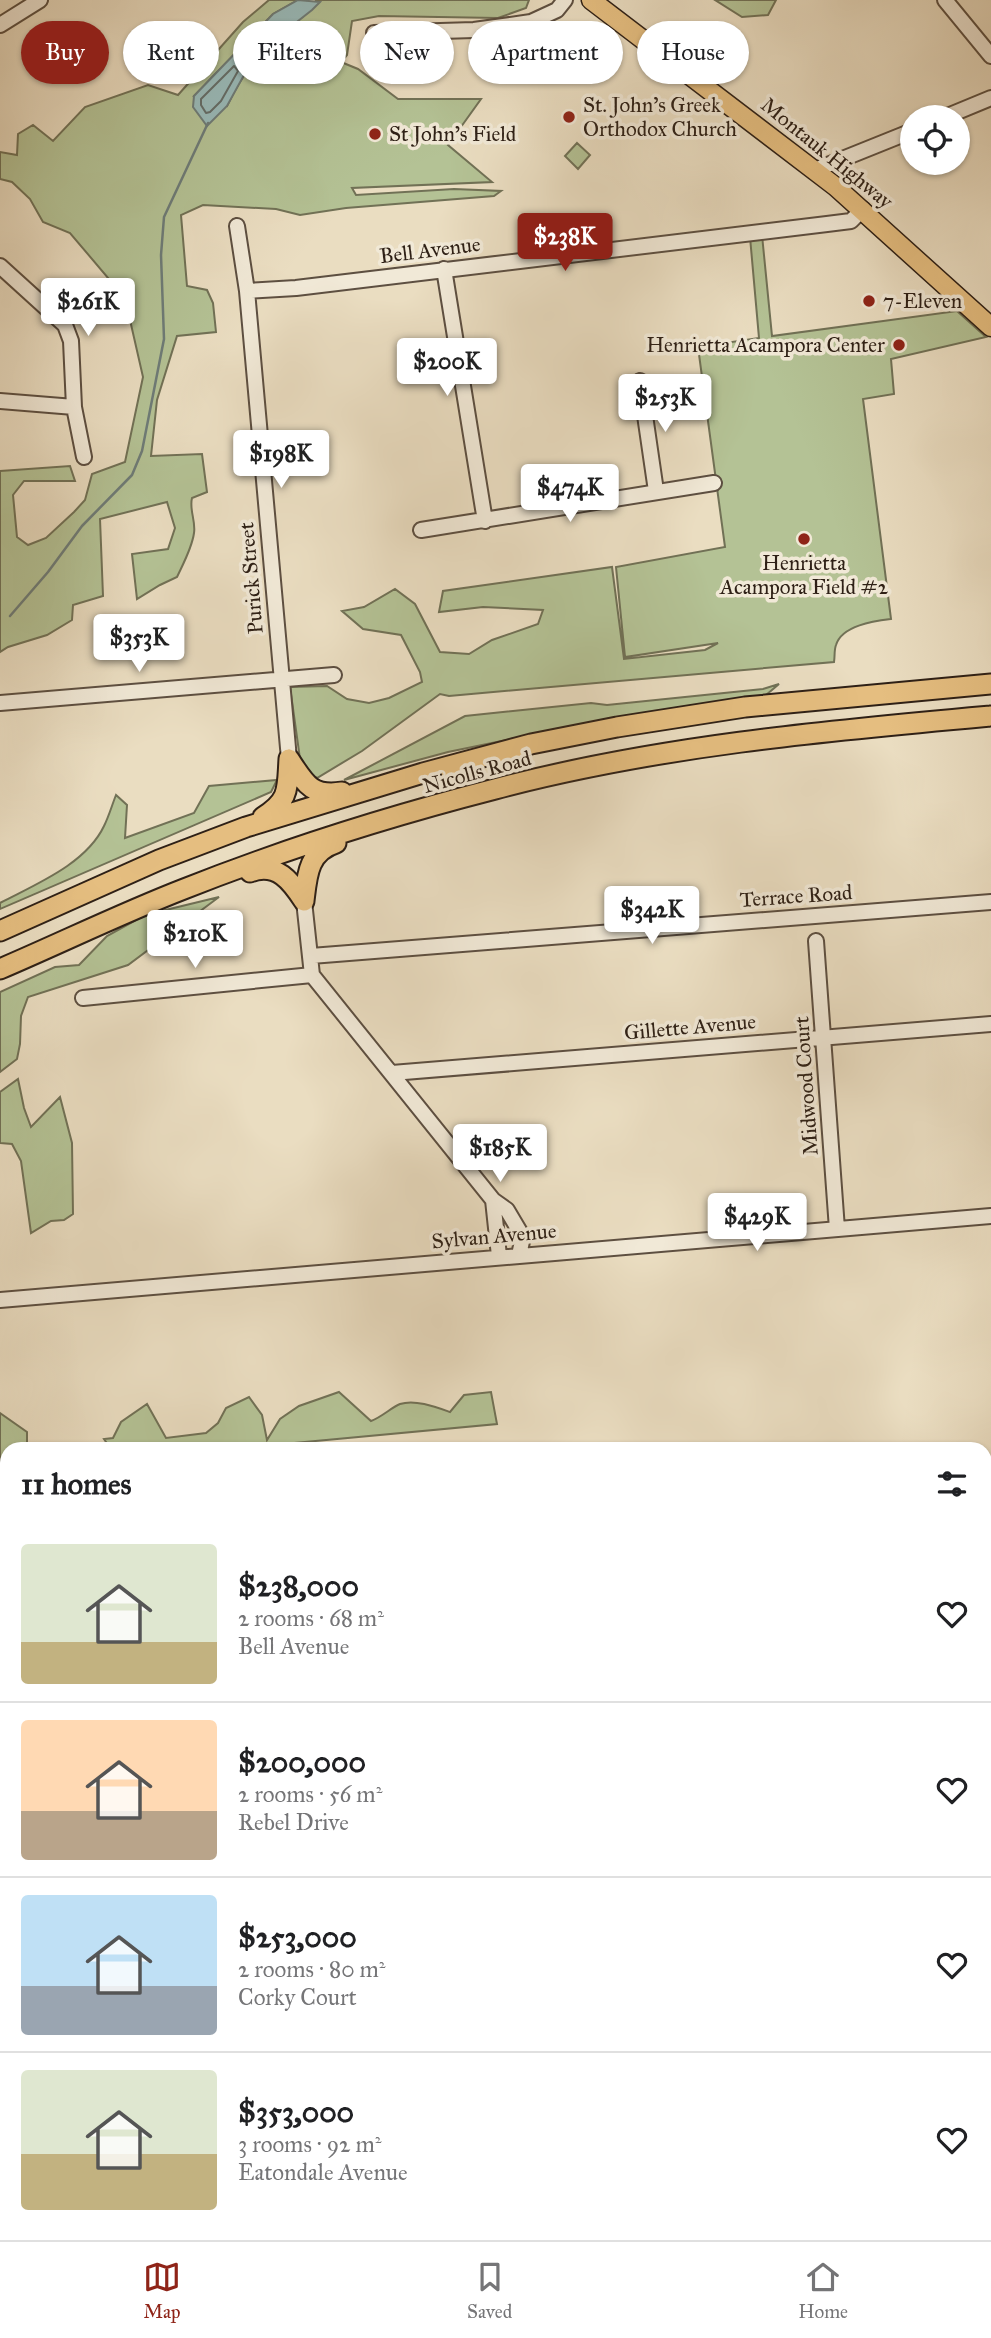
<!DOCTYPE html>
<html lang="en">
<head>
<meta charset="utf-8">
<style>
  body { margin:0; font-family:"IM FELL Great Primer",serif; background:#f6f6f6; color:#202124; height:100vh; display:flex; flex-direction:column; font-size:26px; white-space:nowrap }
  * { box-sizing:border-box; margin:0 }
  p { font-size:23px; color:#757577 }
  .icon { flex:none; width:38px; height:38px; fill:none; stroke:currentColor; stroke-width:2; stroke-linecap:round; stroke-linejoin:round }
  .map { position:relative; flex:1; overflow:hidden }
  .drawer { position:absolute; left:0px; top:1442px; width:992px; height:798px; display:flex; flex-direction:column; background:#fff; border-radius:21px 21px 0 0; box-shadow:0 2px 5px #0004 }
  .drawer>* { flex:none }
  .guide { position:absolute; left:21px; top:21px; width:950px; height:63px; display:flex; gap:14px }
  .controls { position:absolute; left:900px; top:105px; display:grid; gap:14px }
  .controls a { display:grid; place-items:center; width:70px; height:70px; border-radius:50%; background:#fff; box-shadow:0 2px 5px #0004; font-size:35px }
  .price { position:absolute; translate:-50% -60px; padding:0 16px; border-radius:7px; background:#fff; color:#222; font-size:23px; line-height:46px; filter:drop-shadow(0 2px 4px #0008) }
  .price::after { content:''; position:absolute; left:50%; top:42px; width:21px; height:16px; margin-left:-10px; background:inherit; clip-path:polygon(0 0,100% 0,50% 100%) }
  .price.current { background:#8f2418; color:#fff }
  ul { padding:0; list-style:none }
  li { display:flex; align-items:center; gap:21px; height:175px; padding:0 21px }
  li+li { border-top:2px solid #e0e0e0 }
  li span { display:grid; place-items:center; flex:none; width:196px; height:140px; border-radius:7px; color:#555 }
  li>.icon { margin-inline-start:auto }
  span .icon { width:84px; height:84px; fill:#fffc; stroke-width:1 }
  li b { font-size:30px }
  h2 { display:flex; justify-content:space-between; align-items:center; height:84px; padding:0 21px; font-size:30px }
  .tag { padding:0 24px; border-radius:32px; background:#fff; box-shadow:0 2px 5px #0004; font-size:24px; line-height:63px }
  .tag.current { background:#8f2418; color:#fff }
  .menu { display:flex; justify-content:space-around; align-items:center; height:98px; border-top:2px solid #e0e0e0; background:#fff; font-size:19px; color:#757577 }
  .menu a { display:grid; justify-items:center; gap:4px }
  .menu .current { color:#8f2418 }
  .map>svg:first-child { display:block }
</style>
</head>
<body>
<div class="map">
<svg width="991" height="2240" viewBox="0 0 991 2240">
  <rect width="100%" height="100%" fill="#eaddc1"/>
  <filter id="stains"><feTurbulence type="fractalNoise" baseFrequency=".00286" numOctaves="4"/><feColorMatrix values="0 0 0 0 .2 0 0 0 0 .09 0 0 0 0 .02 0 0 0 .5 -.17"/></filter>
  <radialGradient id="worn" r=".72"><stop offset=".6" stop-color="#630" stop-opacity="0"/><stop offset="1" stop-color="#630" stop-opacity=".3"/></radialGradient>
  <path fill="#b4c295" stroke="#717156" stroke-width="2" d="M269,0H298L273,14L194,96L227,106C241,78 256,54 281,34C294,23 308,15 319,1L315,0H529L526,8L498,18L379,16L352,21L347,55L341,62L358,69L398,99H481L448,145L492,182L352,188L356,195L454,189L501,191L494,196L346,208L300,215L276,209L203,205L181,215L187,286L207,290L213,303L216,332L177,336L157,400L151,456L202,454L207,492L192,498C189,510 196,521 194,533C192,548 183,564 177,577L160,585L137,599L132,554L168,549L175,528L167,502L100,519L103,596L73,605L72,620L47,635L8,647L0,652V471L70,466L75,481H24L13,495L17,537L28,545L46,538L74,512L85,500L92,474L125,462L143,377L125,298L70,233L43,222L30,199L12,182L0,179V152L17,155L18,134L33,125L53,141L85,107L148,85L178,95L243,22Z
    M715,0H776L768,15L742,17Z
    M577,143L590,155L578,169L565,156Z
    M762,235L772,336L957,311L986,337L891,359L894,394L863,399L891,619C875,621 842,625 836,645C834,650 835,656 834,662L449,696L440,694L362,751L317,778L307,773L300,759L290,687L327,686L347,699L369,703L389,698L422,682L420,672L401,635L363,629L342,611L364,607L395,589L415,604L440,652L469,654L492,640L538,624L543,610L483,607L439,612L443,591L612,567L624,659L705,650L718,643L625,657L616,567L725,547L698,347L759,338L750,237Z
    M779,684L766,695L612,718L448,752L344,780L465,716L591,703L607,705L763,689Z
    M277,780L271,792L0,909V903C36,884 86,864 104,826C109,816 112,805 116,795L127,805L125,838L194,813L209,786Z
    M219,897L128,965L28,997L21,1016L20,1044L17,1059L0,1072V992L55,967L79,965L107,936L145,915Z
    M18,1079L24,1108L31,1127L60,1097L72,1143L73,1214L64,1220L51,1221L31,1233L21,1161L12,1144L0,1143V1092Z
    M339,1392L371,1421C382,1417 392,1407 400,1404C415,1399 436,1407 450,1412L464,1395L491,1392L497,1424L230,1449H111L104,1439L113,1438L121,1422L147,1404L166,1438L206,1433L218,1423L226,1408L249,1397L262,1415L267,1440L280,1419L299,1406Z
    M0,1413L27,1432V1449H7V1466L0,1467Z
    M7,1485V1562L0,1563V1486Z
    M985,1893L991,1982H985Z
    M7,1973V2062L0,2059V1975Z
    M991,1999V2054L985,2055V2000Z"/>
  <path fill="#99bab9" stroke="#6e7c78" stroke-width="2" d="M298,0L320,2L312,10L279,36L250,64L227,106L207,126L193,107L194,96L273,14Z"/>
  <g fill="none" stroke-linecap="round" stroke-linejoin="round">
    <path stroke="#646d68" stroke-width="2" d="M234,66L238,71L221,101L210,112L206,113L201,105V99Z"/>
    <path stroke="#6e7c78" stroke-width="2.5" d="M10,616L48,572L82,526L132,475L142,451L164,339L161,255L164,217L208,123"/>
    <path stroke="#8c7e6c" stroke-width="63" d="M0,2011L7,2009"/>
    <defs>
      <path id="minor" d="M945,0L991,56
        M0,25L40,0
        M374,33L474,30L531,22L557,10L565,0
        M945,117L991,98
        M815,170L912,131
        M237,226L247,291L289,759
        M0,266L65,325L71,341L74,407L84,457
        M444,269L485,521
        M247,291L296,288L827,224L851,221L863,209
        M640,381L656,491
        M0,401L74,407
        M421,530L714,483
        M0,703L334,675
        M304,901L312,975L493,1200
        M816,941L837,1229
        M311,956L991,902
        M83,998L312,975
        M392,1073L991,1024
        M499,1256L493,1200L507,1210L523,1237L519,1255
        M0,1300L991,1216
        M985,1547L991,1546
        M0,1631H7
        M985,1661L991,1726
        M0,1741H7
        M985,1764L991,1763
        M988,1877L991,1876
        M985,1991L991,1990
        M985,2117L991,2116
        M0,2220H7
        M413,2233L414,2240
        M960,2233L991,2236"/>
      <path id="major" d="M591,0L836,187L991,327"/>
      <path id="highway" d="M289,759C305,783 311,797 342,792
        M263,817C290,800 287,789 289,759
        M250,872C277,862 291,881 304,901
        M304,901C307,875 308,852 336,843
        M0,931L159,860L246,827L423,773L531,744L617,727L745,707L991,684
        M0,969C61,943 122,913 184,889C285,849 390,816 495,789C657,746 825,731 991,716"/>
    </defs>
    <use href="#minor" stroke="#5d4f41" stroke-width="18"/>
    <use href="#major" stroke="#2e2016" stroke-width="21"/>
    <use href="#highway" stroke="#2e2016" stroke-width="23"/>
    <use href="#minor" stroke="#f1e9d7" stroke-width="14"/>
    <use href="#major" stroke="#e5be80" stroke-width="18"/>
    <use href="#highway" stroke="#e5be80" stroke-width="19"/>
  </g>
  <g fill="#8f2418" stroke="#f1e9d7" stroke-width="2.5">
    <circle cx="569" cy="117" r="7"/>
    <circle cx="375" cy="134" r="7"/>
    <circle cx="869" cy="301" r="7"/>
    <circle cx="899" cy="345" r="7"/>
    <circle cx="804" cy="539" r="7"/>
  </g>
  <g text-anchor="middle" stroke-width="7" stroke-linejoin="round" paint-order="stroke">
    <g font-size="21" fill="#2e2016" stroke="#f1e9d7" text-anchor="start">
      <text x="583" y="112">St. John's Greek<tspan x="583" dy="24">Orthodox Church</tspan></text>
      <text x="389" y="141">St John's Field</text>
      <text x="883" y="308">7-Eleven</text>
      <text x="885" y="352" text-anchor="end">Henrietta Acampora Center</text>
      <text x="804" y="570" text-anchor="middle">Henrietta<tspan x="804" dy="24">Acampora Field #2</tspan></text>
    </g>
    <g font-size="21" fill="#2e2016" stroke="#f1e9d7">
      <text transform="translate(827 153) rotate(39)" y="7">Montauk Highway</text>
      <text transform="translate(430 250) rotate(-7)" y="7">Bell Avenue</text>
      <text transform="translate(251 578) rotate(-95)" y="7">Purick Street</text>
      <text transform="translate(477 772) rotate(-15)" y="7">Nicolls Road</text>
      <text transform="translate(796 896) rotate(-4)" y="7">Terrace Road</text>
      <text transform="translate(690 1027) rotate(-5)" y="7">Gillette Avenue</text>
      <text transform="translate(806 1086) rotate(-94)" y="7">Midwood Court</text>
      <text transform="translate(494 1236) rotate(-5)" y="7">Sylvan Avenue</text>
    </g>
  </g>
  <rect width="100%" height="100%" filter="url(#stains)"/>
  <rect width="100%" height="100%" fill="url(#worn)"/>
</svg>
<div class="controls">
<a><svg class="icon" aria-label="locate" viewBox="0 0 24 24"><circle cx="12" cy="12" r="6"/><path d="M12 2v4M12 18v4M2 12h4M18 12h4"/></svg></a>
</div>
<b class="price current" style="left:565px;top:273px">$238K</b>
<b class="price" style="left:88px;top:338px">$261K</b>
<b class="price" style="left:447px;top:398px">$200K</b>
<b class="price" style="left:665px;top:434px">$253K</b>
<b class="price" style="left:281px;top:490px">$198K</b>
<b class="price" style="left:570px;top:524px">$474K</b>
<b class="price" style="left:139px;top:674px">$353K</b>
<b class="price" style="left:652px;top:946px">$342K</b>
<b class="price" style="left:195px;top:970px">$210K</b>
<b class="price" style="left:500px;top:1184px">$185K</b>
<b class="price" style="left:757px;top:1253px">$429K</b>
<div class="guide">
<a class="tag current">Buy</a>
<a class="tag">Rent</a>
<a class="tag">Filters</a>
<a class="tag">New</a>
<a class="tag">Apartment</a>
<a class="tag">House</a>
</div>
<section class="drawer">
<h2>11 homes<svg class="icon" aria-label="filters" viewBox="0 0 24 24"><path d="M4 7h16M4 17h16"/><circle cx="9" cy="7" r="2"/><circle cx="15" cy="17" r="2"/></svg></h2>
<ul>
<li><span style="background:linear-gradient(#dfe7d0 70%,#c2b280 0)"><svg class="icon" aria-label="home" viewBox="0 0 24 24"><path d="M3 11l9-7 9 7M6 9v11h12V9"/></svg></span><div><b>$238,000</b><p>2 rooms · 68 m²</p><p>Bell Avenue</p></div><svg class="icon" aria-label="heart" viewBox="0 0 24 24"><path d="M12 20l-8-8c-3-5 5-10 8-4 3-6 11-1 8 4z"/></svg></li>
<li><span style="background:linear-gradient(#ffd9b3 65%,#b9a48a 0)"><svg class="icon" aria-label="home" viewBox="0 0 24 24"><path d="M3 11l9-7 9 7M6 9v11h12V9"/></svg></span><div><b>$200,000</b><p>2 rooms · 56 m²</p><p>Rebel Drive</p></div><svg class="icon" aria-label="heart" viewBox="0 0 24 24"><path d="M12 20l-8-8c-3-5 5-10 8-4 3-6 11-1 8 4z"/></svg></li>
<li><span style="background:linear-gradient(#bfe0f5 65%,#9aa5b1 0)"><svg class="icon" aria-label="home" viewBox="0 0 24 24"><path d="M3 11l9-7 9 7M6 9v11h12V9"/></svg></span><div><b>$253,000</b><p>2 rooms · 80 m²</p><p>Corky Court</p></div><svg class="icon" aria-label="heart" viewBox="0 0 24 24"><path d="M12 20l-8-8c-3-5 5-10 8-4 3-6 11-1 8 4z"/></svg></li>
<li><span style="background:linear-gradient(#dfe7d0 60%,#c2b280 0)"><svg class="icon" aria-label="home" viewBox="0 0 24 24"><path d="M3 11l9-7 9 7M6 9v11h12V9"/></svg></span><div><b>$353,000</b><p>3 rooms · 92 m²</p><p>Eatondale Avenue</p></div><svg class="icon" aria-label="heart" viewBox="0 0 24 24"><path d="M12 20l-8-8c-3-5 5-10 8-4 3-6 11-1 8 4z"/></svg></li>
</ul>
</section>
</div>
<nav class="menu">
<a class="current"><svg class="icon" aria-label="map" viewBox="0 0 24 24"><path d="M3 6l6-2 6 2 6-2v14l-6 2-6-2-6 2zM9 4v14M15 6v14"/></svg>Map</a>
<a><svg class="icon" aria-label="saved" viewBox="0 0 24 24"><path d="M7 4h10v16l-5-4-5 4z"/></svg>Saved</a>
<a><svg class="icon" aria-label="home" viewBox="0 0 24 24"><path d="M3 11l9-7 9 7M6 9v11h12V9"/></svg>Home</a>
</nav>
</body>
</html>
